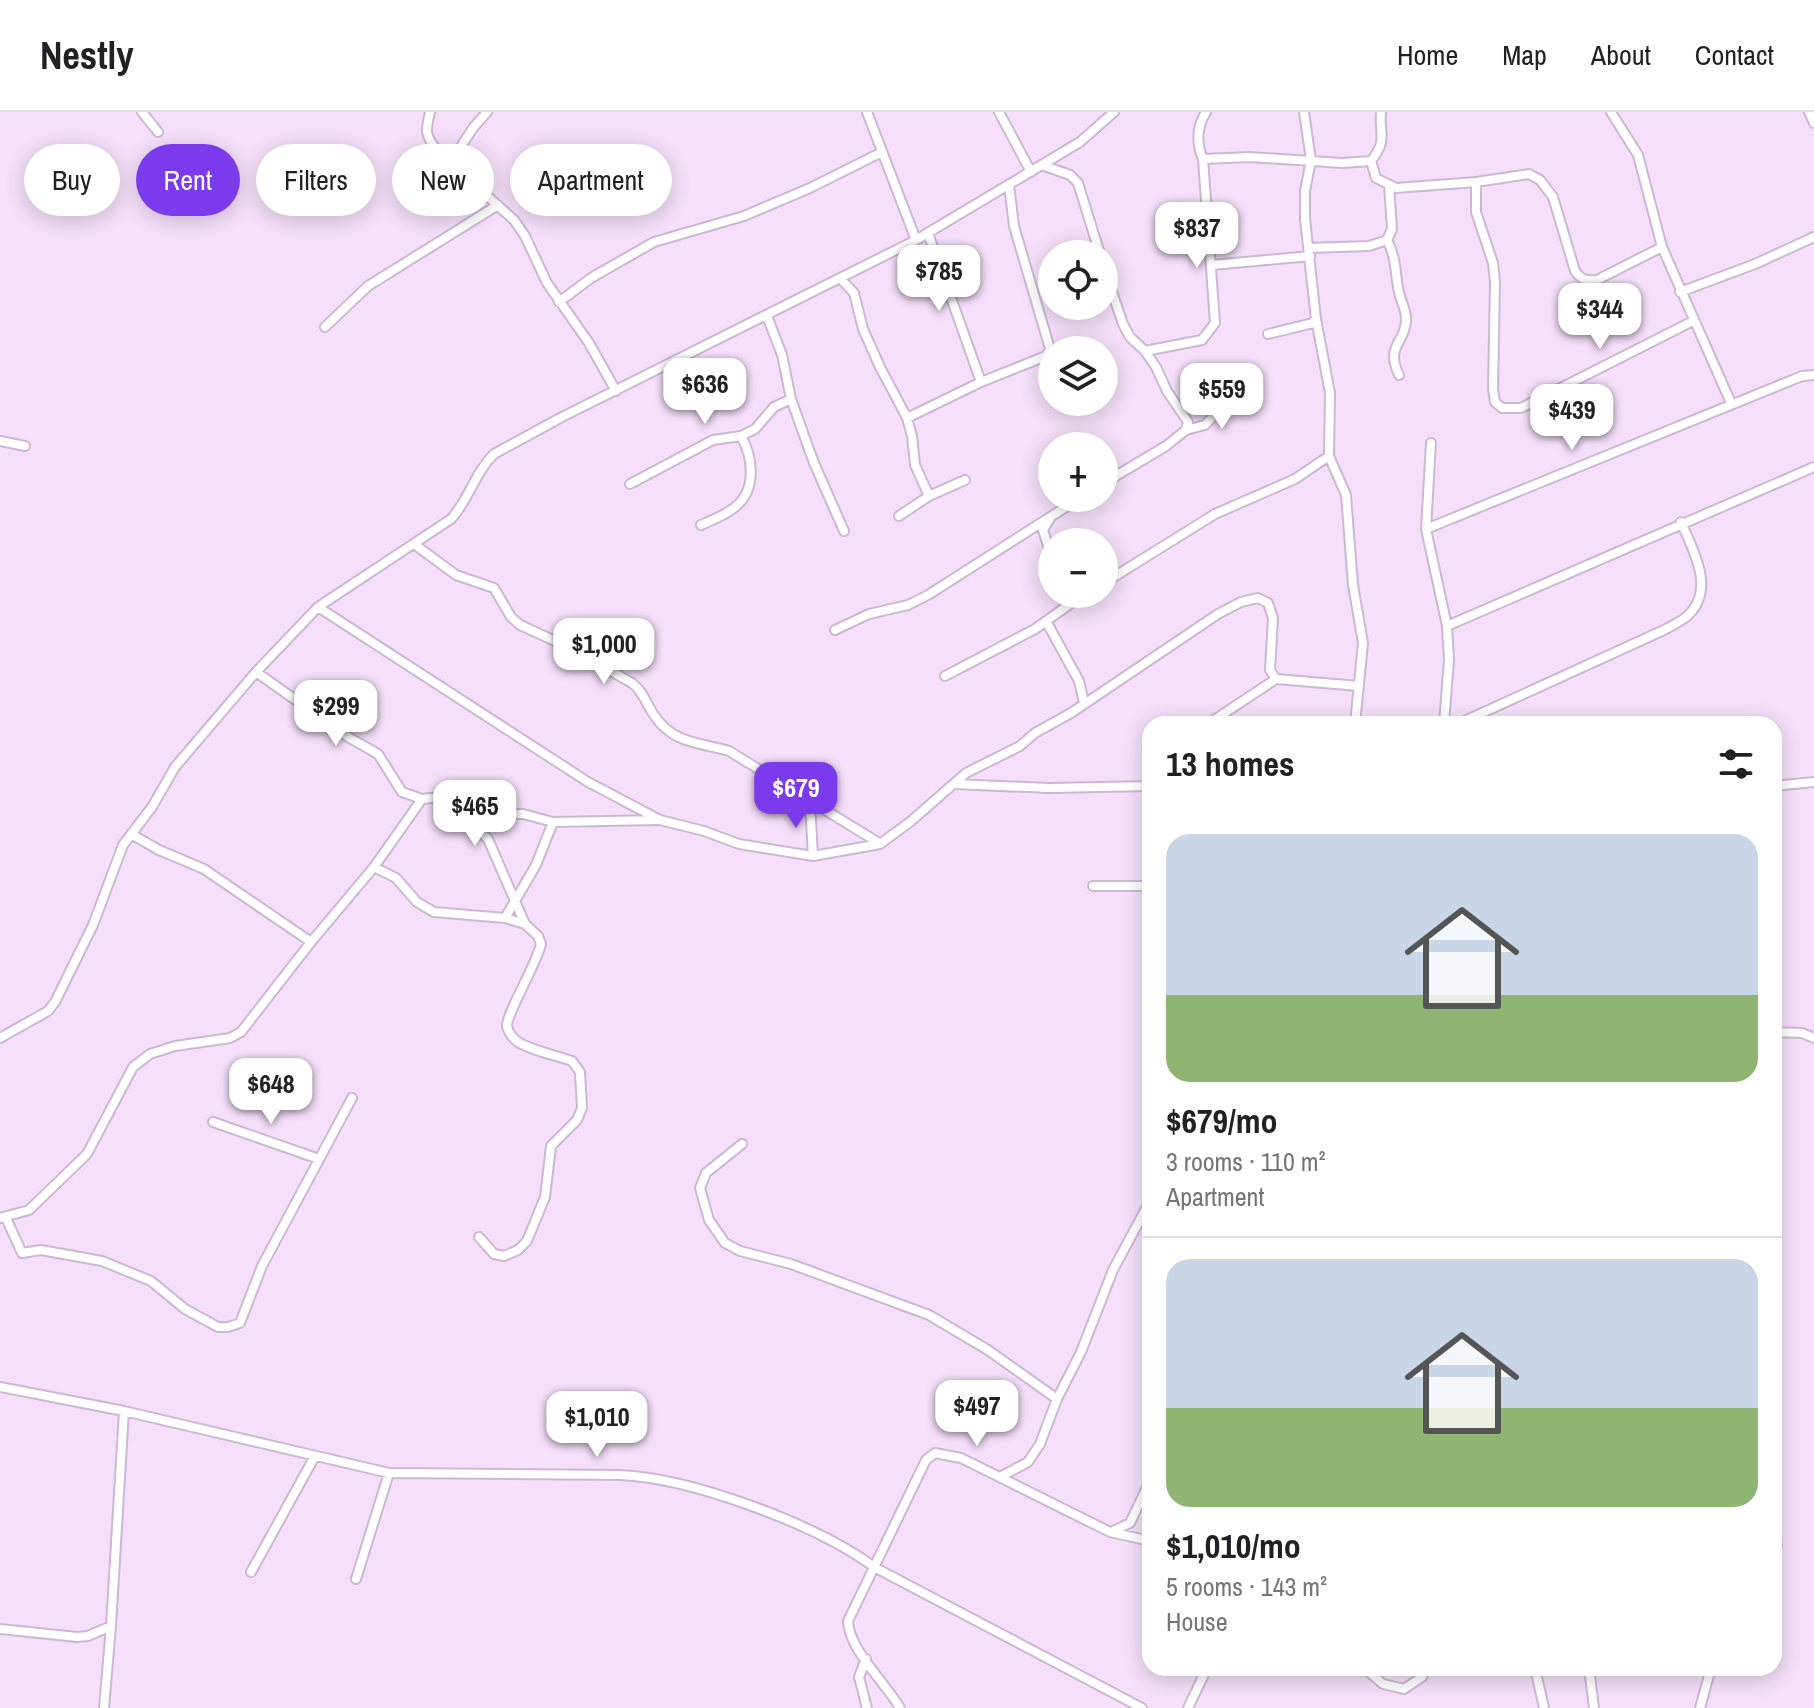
<!DOCTYPE html>
<html lang="en">
<head>
<meta charset="utf-8">
<style>
  body { margin:0; font-family:"Archivo Narrow",sans-serif; background:#f2f2f2; color:#202124; height:100vh; display:flex; flex-direction:column; font-size:30px; white-space:nowrap }
  * { box-sizing:border-box; margin:0 }
  p { font-size:26px; color:#757577 }
  .icon { flex:none; width:44px; height:44px; fill:none; stroke:currentColor; stroke-width:2; stroke-linecap:round; stroke-linejoin:round }
  .map { position:relative; flex:1; overflow:hidden }
  .panel { position:absolute; left:1142px; top:604px; width:640px; height:960px; display:flex; flex-direction:column; background:#fff; border-radius:24px; box-shadow:0 4px 20px #0003 }
  .panel>* { flex:none }
  .top-card { position:absolute; left:24px; top:32px; width:760px; height:72px; display:flex; gap:16px }
  .tools { position:absolute; left:1038px; top:128px; display:grid; gap:16px }
  .tools a { display:grid; place-items:center; width:80px; height:80px; border-radius:50%; background:#fff; box-shadow:0 4px 20px #0003; font-size:40px }
  .price { position:absolute; translate:-50% -68px; padding:0 18px; border-radius:16px; background:#fff; color:#222; font-size:26px; line-height:52px; filter:drop-shadow(0 2px 4px #0008) }
  .price::after { content:''; position:absolute; left:50%; top:48px; width:24px; height:18px; margin-left:-12px; background:inherit; clip-path:polygon(0 0,100% 0,50% 100%) }
  .price.selected { background:#7c3aed; color:#fff }
  ul { padding:0; list-style:none }
  li { display:grid; align-content:center; gap:16px; height:424px; padding:0 24px }
  li+li { border-top:2px solid #e0e0e0 }
  li span { display:grid; place-items:center; height:248px; border-radius:24px; color:#555 }
  li>.icon { margin-inline-start:auto }
  span .icon { width:144px; height:144px; fill:#fffc; stroke-width:1 }
  li b { font-size:34px }
  h2 { display:flex; justify-content:space-between; align-items:center; height:96px; padding:0 24px; font-size:34px }
  .chip { padding:0 28px; border-radius:36px; background:#fff; box-shadow:0 4px 20px #0003; font-size:28px; line-height:72px }
  .chip.selected { background:#7c3aed; color:#fff }
  header { display:flex; align-items:center; gap:48px; box-sizing:border-box; height:112px; padding:0 40px; background:#fff; border-bottom:2px solid #e0e0e0 }
  header strong { font-size:38px }
  nav { display:flex; gap:44px; margin-inline-start:auto; font-size:28px }
  .map>svg:first-child { display:block }
</style>
</head>
<body>
<header>
<strong>Nestly</strong>
<nav><a>Home</a><a>Map</a><a>About</a><a>Contact</a></nav>
</header>
<div class="map">
<svg width="1814" height="1596" viewBox="0 0 1814 1596">
  <rect width="100%" height="100%" fill="#faeafd"/>
  <path fill="#f5dffa" fill-rule="evenodd" d="M0,0H1814V1596H0ZM1052,142H1104V194H1052ZM1052,238H1104V290H1052ZM1052,334H1104V386H1052ZM1052,430H1104V482H1052ZM1150,612H1774V1556H1150Z"/>
  <g fill="none" stroke-linecap="round" stroke-linejoin="round">
    <defs>
      <path id="street" d="M142,0L158,20
        M430,0C425,20 425,23 438,40L514,108L525,124L547,171L589,231L616,279
        M867,0L916,128
        M999,0L1031,60
        M1611,0L1638,43L1662,135L1731,291
        M1809,0L1814,11
        M1203,47L1250,45L1342,51L1371,49L1376,66L1396,76L1476,70L1529,62L1540,68L1553,85L1575,159C1581,168 1587,169 1597,168L1662,135
        M1371,49C1388,28 1379,22 1381,0
        M451,50L473,16L487,0
        M1042,53L1070,63L1078,71L1100,142
        M1476,70V100L1493,151L1495,170L1493,277L1495,290L1502,296H1521L1693,209
        M928,121L981,270
        M1387,128C1398,149 1394,163 1400,184C1402,192 1407,200 1406,209C1405,231 1385,234 1399,263
        M1309,136L1369,134L1387,128L1392,117L1389,73
        M1212,153L1310,144
        M1104,156L1123,212L1130,225L1145,239L1156,255L1167,279L1188,310L1186,318L1166,334L1104,371
        M841,167L854,181L863,217L880,255L907,306L912,324L915,353L929,384
        M1680,180L1755,152L1814,125
        M559,190L591,166L654,130L744,104L810,76L882,40
        M767,204L782,243L791,287L814,351L844,419
        M1316,207L1330,281L1329,344L1346,383L1353,473L1363,531L1355,612
        M325,215L368,174L498,93
        M1268,222L1313,211L1316,207L1305,107V79L1311,48L1304,0
        M1145,239L1202,228L1215,211L1203,47C1196,32 1197,14 1206,0
        M907,306L981,270L1046,244L1050,237L1014,114L1009,73
        M1186,318L1205,313L1234,282
        M0,329L25,334
        M1431,331L1426,417L1447,514L1449,548L1444,612
        M630,372L713,328L741,324L755,317L774,295L791,287
        M899,404L929,384L965,368
        M1051,405L1043,418L1052,447
        M701,413C712,408 726,403 735,395C757,378 753,345 741,324
        M1426,417L1802,264L1814,263
        M414,432L456,463L494,476L511,505L520,513L566,534L632,571C644,580 646,592 654,603C674,633 700,630 729,639L879,731
        M1104,471L1215,402L1295,367L1329,344
        M1070,492L1086,482
        M318,495L588,670L660,708L704,719L739,732L813,744L880,732L910,710L966,661L1020,634L1035,621L1071,601L1218,502L1241,490L1258,486L1268,491L1273,506L1270,558L1276,567L1359,574
        M1046,509L1079,569L1084,591
        M1447,514L1814,355
        M835,518L869,502L908,493L928,483L1080,386
        M256,560L348,625L378,642L402,680L422,687L441,685L488,727L525,812L538,824L541,832C537,851 506,903 507,914C508,920 513,927 518,930C533,939 555,943 572,949L580,960L582,996L577,1008L551,1034L545,1085L527,1129L518,1138L504,1144L494,1142L479,1125
        M945,564L1035,517L1070,492L1066,482
        M1208,612L1276,567
        M1458,612L1664,518C1671,514 1680,510 1686,505C1717,479 1693,438 1681,410
        M954,672L1049,676L1150,674
        M1774,674L1814,670
        M810,691L813,744
        M479,717L510,702H523L553,710L658,708
        M131,722L159,738L204,757L311,830L374,755L422,687
        M374,755L396,766L417,790L434,800L505,806L525,812
        M1093,774H1150
        M505,806L536,753L553,710
        M1774,920L1802,921L1814,926
        M0,926L48,899L55,890L93,813L123,733L152,695L175,655L256,560L318,495L451,407C469,388 475,360 494,342L562,305L916,128L1080,30L1114,0
        M213,1010L319,1047
        M742,1032L706,1061L700,1076L709,1108L725,1131L740,1139L791,1152L929,1203L988,1238L1057,1287
        M0,1106L29,1098L87,1042L133,955L150,942L175,934L230,926L241,920L311,830
        M6,1106L22,1141L41,1138L102,1149L151,1169L185,1197L218,1215H228L240,1211L262,1154L352,986
        M0,1275L124,1299L389,1361L620,1363C691,1366 816,1412 874,1455L1142,1596
        M1000,1365L1028,1350L1040,1332L1057,1287L1081,1240L1113,1158L1150,1089
        M1774,1402L1777,1434L1774,1441
        M1111,1420L1130,1411L1150,1369
        M251,1460L315,1344
        M356,1467L389,1361
        M0,1517L77,1525L88,1524L111,1514
        M866,1547L859,1565L867,1596
        M1364,1556L1383,1572L1404,1577L1422,1565L1426,1556
        M1535,1556L1544,1596
        M1589,1556L1594,1596
        M104,1596L111,1514L124,1299
        M900,1596C885,1570 849,1538 848,1509L926,1348L935,1341L961,1346L1110,1420L1150,1429
        M1188,1596L1207,1556
        M1700,1596L1711,1556"/>
    </defs>
    <use href="#street" stroke="#ceb7d6" stroke-width="12"/>
    <use href="#street" stroke="#fff" stroke-width="8"/>
  </g>
</svg>
<div class="tools">
<a><svg class="icon" aria-label="locate" viewBox="0 0 24 24"><circle cx="12" cy="12" r="6"/><path d="M12 2v4M12 18v4M2 12h4M18 12h4"/></svg></a>
<a><svg class="icon" aria-label="layers" viewBox="0 0 24 24"><path d="M12 4l9 5-9 5-9-5zM3 14l9 5 9-5"/></svg></a>
<a>+</a>
<a>−</a>
</div>
<b class="price" style="left:1197px;top:158px">$837</b>
<b class="price" style="left:939px;top:201px">$785</b>
<b class="price" style="left:1600px;top:239px">$344</b>
<b class="price" style="left:705px;top:314px">$636</b>
<b class="price" style="left:1222px;top:319px">$559</b>
<b class="price" style="left:1572px;top:340px">$439</b>
<b class="price" style="left:604px;top:574px">$1,000</b>
<b class="price" style="left:336px;top:636px">$299</b>
<b class="price selected" style="left:796px;top:718px">$679</b>
<b class="price" style="left:475px;top:736px">$465</b>
<b class="price" style="left:271px;top:1014px">$648</b>
<b class="price" style="left:977px;top:1336px">$497</b>
<b class="price" style="left:597px;top:1347px">$1,010</b>
<div class="top-card">
<a class="chip">Buy</a>
<a class="chip selected">Rent</a>
<a class="chip">Filters</a>
<a class="chip">New</a>
<a class="chip">Apartment</a>
</div>
<section class="panel">
<h2>13 homes<svg class="icon" aria-label="filters" viewBox="0 0 24 24"><path d="M4 7h16M4 17h16"/><circle cx="9" cy="7" r="2"/><circle cx="15" cy="17" r="2"/></svg></h2>
<ul>
<li><span style="background:linear-gradient(#c9d6e8 65%,#8fb573 0)"><svg class="icon" aria-label="home" viewBox="0 0 24 24"><path d="M3 11l9-7 9 7M6 9v11h12V9"/></svg></span><div><b>$679/mo</b><p>3 rooms · 110 m²</p><p>Apartment</p></div></li>
<li><span style="background:linear-gradient(#c9d6e8 60%,#8fb573 0)"><svg class="icon" aria-label="home" viewBox="0 0 24 24"><path d="M3 11l9-7 9 7M6 9v11h12V9"/></svg></span><div><b>$1,010/mo</b><p>5 rooms · 143 m²</p><p>House</p></div></li>
</ul>
</section>
</div>
</body>
</html>
